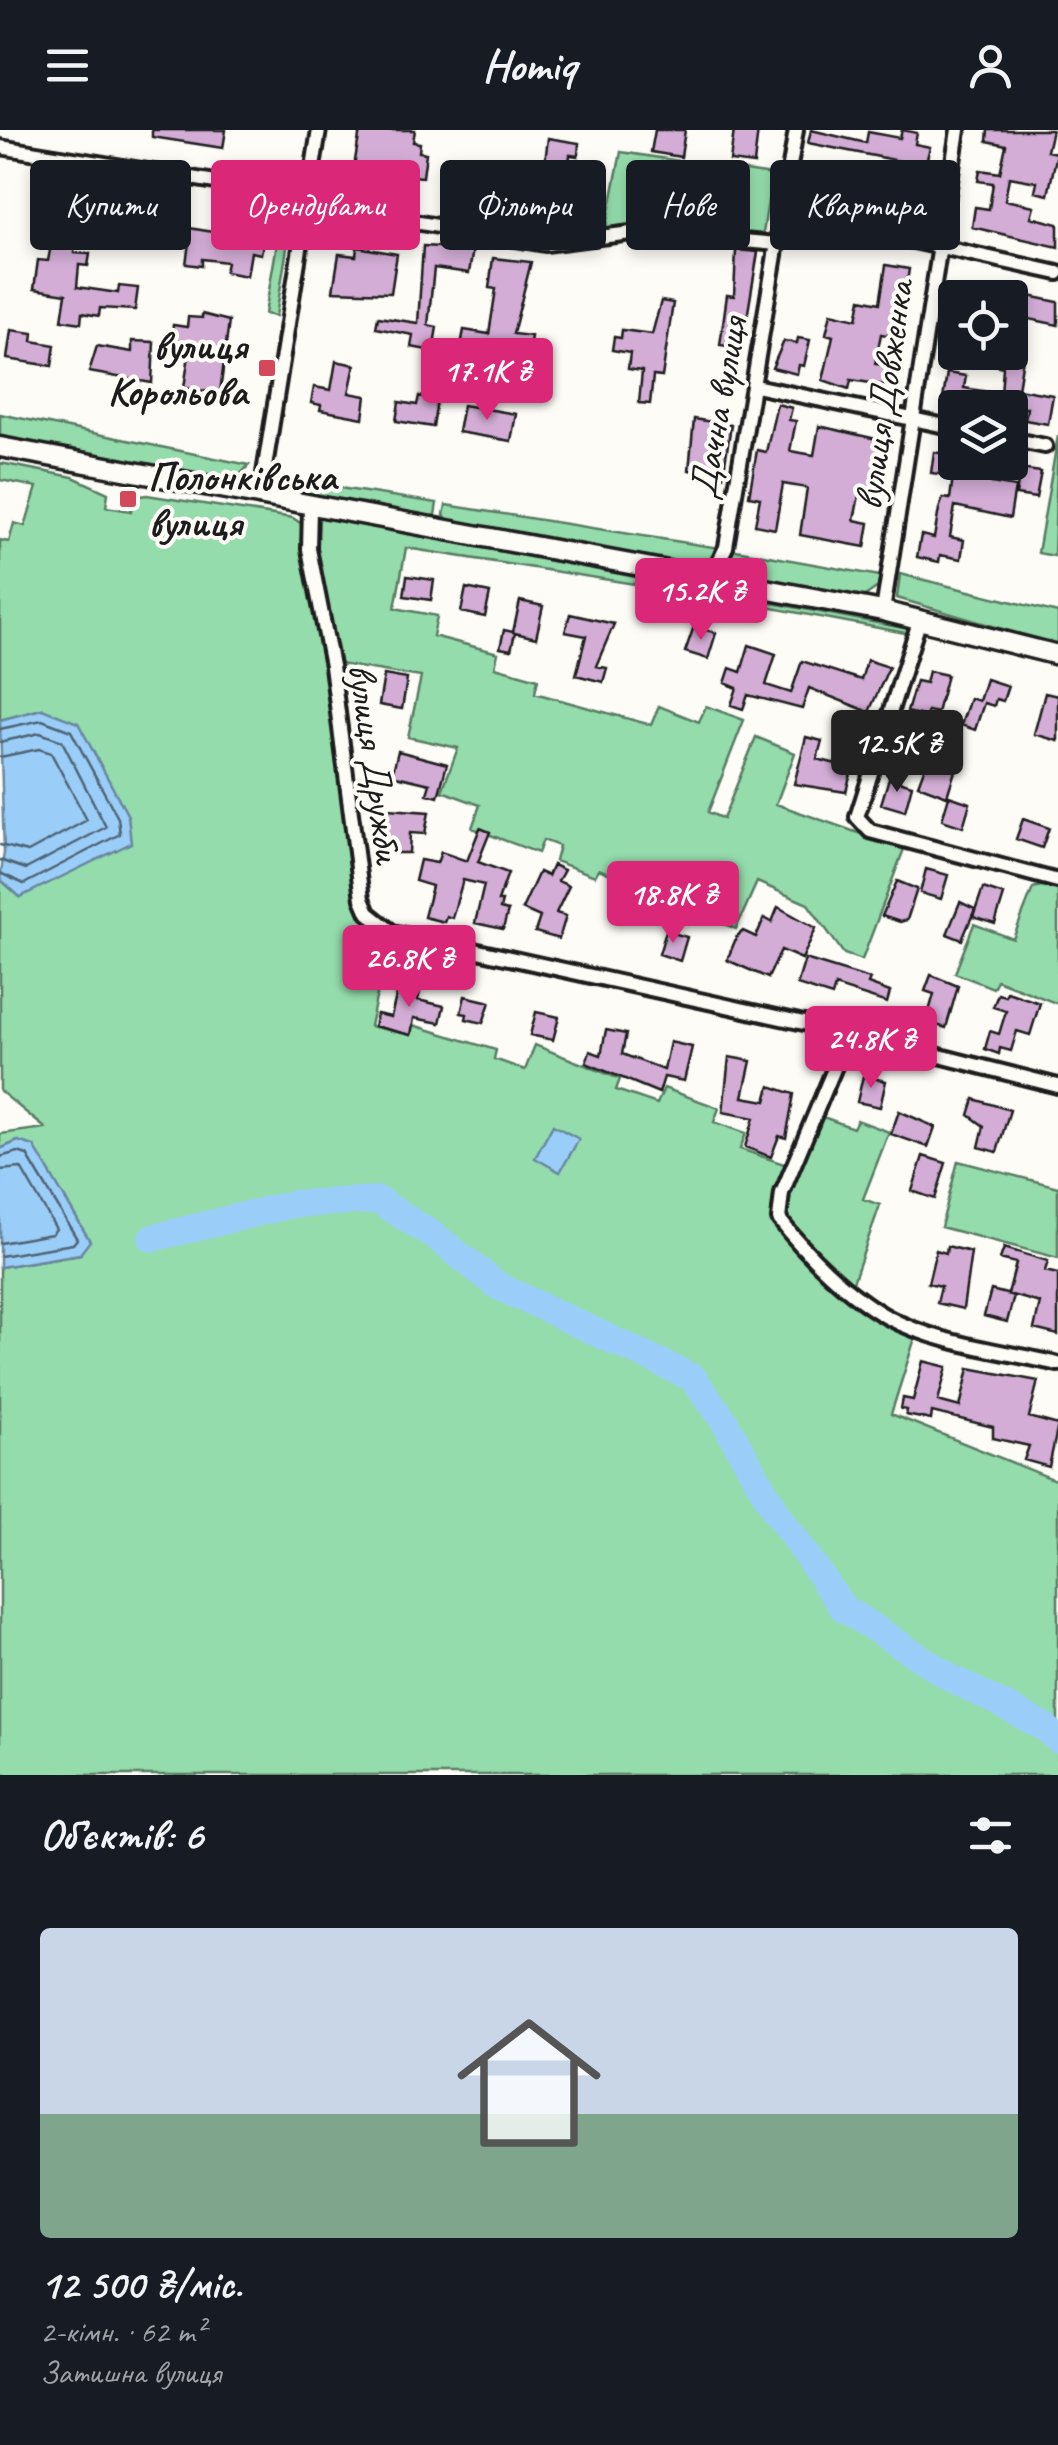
<!DOCTYPE html>
<html lang="uk">
<head>
<meta charset="utf-8">
<style>
  body { margin:0; font-family:Caveat,sans-serif; background:#20242c; color:#f1f3f6; height:100vh; display:flex; flex-direction:column; font-size:38px; white-space:nowrap }
  * { box-sizing:border-box; margin:0 }
  p { font-size:32px; color:#9ea1a6 }
  .icon { flex:none; width:55px; height:55px; fill:none; stroke:currentColor; stroke-width:2; stroke-linecap:round; stroke-linejoin:round }
  .map { position:relative; height:1645px; overflow:hidden }
  .sheet { display:flex; flex-direction:column; background:#171b24; flex:1 }
  .sheet>* { flex:none }
  .banner { position:absolute; left:30px; top:30px; width:1000px; height:90px; display:flex; gap:20px }
  .controls { position:absolute; left:938px; top:150px; display:grid; gap:20px }
  .controls a { display:grid; place-items:center; width:90px; height:90px; border-radius:10px; background:#171b24; box-shadow:0 5px 15px #0003; font-size:50px }
  .price { position:absolute; translate:-50% -85px; padding:0 22px; border-radius:10px; background:#db2777; color:#fff; font-size:32px; line-height:65px; filter:drop-shadow(0 2px 5px #0008) }
  .price::after { content:''; position:absolute; left:50%; top:60px; width:30px; height:22px; margin-left:-15px; background:inherit; clip-path:polygon(0 0,100% 0,50% 100%) }
  .price.current { background:#222; color:#fff }
  ul { padding:0; list-style:none }
  li { display:grid; align-content:center; gap:20px; height:530px; padding:0 40px }
  li+li { border-top:2px solid #363941 }
  li span { display:grid; place-items:center; height:310px; border-radius:10px; color:#555 }
  li>.icon { margin-inline-start:auto }
  span .icon { width:180px; height:180px; fill:#fffc; stroke-width:1 }
  li b { font-size:42px }
  h2 { display:flex; justify-content:space-between; align-items:center; height:120px; padding:0 40px; font-size:42px }
  .tag { padding:0 35px; border-radius:10px; background:#171b24; box-shadow:0 5px 15px #0003; font-size:35px; line-height:90px }
  .tag.current { background:#db2777; color:#fff }
  header { display:flex; justify-content:space-between; align-items:center; height:130px; padding:0 40px; background:#171b24; font-size:45px; font-weight:700 }
  .map>svg:first-child { display:block }
</style>
</head>
<body>
<header><svg class="icon" aria-label="menu" viewBox="0 0 24 24"><path d="M4 6h16M4 12h16M4 18h16"/></svg>Homiq<svg class="icon" aria-label="person" viewBox="0 0 24 24"><circle cx="12" cy="8" r="4"/><path d="M4 21q1-7 8-7t8 7"/></svg></header>
<div class="map">
<svg width="1058" height="1645" viewBox="0 0 1058 1645">
  <rect width="100%" height="100%" fill="#fdfcf7"/>
  <filter id="ink" filterUnits="userSpaceOnUse"><feTurbulence type="fractalNoise" baseFrequency=".01" numOctaves="2"/><feDisplacementMap in="SourceGraphic" scale="20" xChannelSelector="R" yChannelSelector="G"/><feConvolveMatrix kernelMatrix="1 2 1 2 8 2 1 2 1" color-interpolation-filters="sRGB"/></filter>
  <g filter="url(#ink)">
    <path fill="#94dcab" stroke="#587c64" stroke-width="2.5" d="M621,22L772,45L762,110L605,102Z
      M283,78L293,80L276,186L265,184Z
      M0,284L249,335L235,350L222,353L0,308Z
      M1058,306L1054,426L1038,423Z
      M0,333L73,347L108,363L106,377L131,381L133,367L147,365L293,388L303,395L328,537L359,781L384,803L463,824V828L360,805L358,816L386,822L370,896L410,905L413,895L496,920L494,929L525,940L535,915L620,949L616,960L657,974L664,958L719,978L714,992L746,1003L740,1019L790,1036L775,1076C814,1123 854,1189 915,1208L891,1284L1058,1351V1645H0V1137L80,1124L18,1011L0,1019V1004L45,998L0,961V749L20,767L42,579L0,590V410L9,412L14,393L25,396L37,357L0,350Z
      M275,348L437,373L435,385L425,389L293,367Z
      M446,375L719,418L713,431L700,437L454,396L444,385Z
      M315,386L909,499L911,504L698,464L406,418L395,478L437,486L433,506L498,523L495,537L538,549L535,563L651,595L659,576L699,592L706,576L744,590L708,682L723,689L756,607L795,623L776,674L904,719L862,830L844,824L808,774L757,752L736,799L599,739L595,746L555,731L559,716L543,710L538,723L472,698L480,675L442,661L458,618L408,607L421,547L339,534C326,487 308,435 315,386Z
      M730,419L880,446L878,457L862,468L721,443Z
      M900,444L1058,483V515L897,468Z
      M1045,755L1058,759V874L997,850L993,858L955,843L974,794L1013,809L1033,758Z
      M848,916H852L823,987L853,998L857,990L889,1002L863,1069L880,1075L852,1155L782,1087L786,1065Z
      M958,1031L1058,1057V1128L941,1097Z"/>
    <path fill="#9acef8" stroke="#6887a0" stroke-width="2.5" d="M42,579L78,593L128,686L131,713L20,767L0,749L4,723L0,590Z
      M553,995L579,1009L560,1042L535,1028Z
      M18,1011L34,1016L90,1111L80,1124L0,1137V1019Z"/>
    <g fill="none" stroke-linecap="round" stroke-linejoin="round">
      <path stroke="#4e6374" stroke-width="2.5" d="M0,599L42,590L71,601L118,688L120,704L24,754L0,743
        M0,612L40,603L62,611L106,697L26,739L0,730
        M0,627L39,619L51,623L87,690L28,722L0,715
        M0,1027L18,1022L27,1025L77,1109L73,1114L0,1126
        M0,1040L21,1038L56,1099L52,1104L0,1113"/>
      <path stroke="#9acef8" stroke-width="28" d="M152,1108L293,1074L378,1070L439,1109L498,1156L693,1248L723,1289L777,1383L843,1478L953,1549L1046,1598L1058,1610"/>
    </g>
    <path fill="#d3add6" stroke="#1c1c1c" stroke-width="2.5" d="M152,0H226L223,18L152,7Z
      M360,0H415L413,12L420,13L419,22L426,23L423,47L411,46L408,76L383,72L386,49L353,43Z
      M655,0H685L681,27L651,22Z
      M734,0H758L754,34L730,31Z
      M811,0L866,13L868,2L900,8L902,0L917,3L915,14L930,17L925,36L808,13Z
      M988,0H1052L1047,21L1057,23L1048,65L1035,62L1037,52L1009,47L1005,70L1034,76L1031,87L1058,94V117L972,97L975,77L989,79L993,53L978,51L980,40L1000,43L1006,15L987,11Z
      M548,8L579,13L578,26L570,25L568,43L544,40Z
      M43,49L80,55L74,123L90,124L88,136L79,135L77,157L118,163L119,156L138,158L135,180L100,178L99,186L82,183L81,193L62,190L66,164L34,159L38,130L48,131L59,73L40,69Z
      M122,61L170,69L161,97L148,95L149,87L120,82Z
      M898,61L921,64L918,86L894,82Z
      M183,97L231,105H239L240,99L254,102L253,108L264,109L261,124L251,122L247,146L225,142L227,132L202,129V136L186,134L189,113L182,112Z
      M423,116L473,119L469,143L434,138L428,195L437,197L433,221L411,217L413,205L376,198L378,187L418,193Z
      M357,117L397,124L391,163L333,161L339,124L356,126Z
      M736,120L758,122L742,218L720,215L727,165L734,166Z
      M493,128L531,132L513,204L531,206L527,233L548,235L546,255L509,252L511,232L482,228L479,248L448,243L446,252L435,250L439,227L458,230L464,200L489,204L496,159L489,158Z
      M886,135L909,139L906,159L897,157L892,206L881,204L875,234L893,236L890,256L851,250L849,259L823,250L833,206L826,204L831,183L857,189L861,169L880,173Z
      M1010,162L1058,172V195L1010,185Z
      M661,171L673,173L662,247L653,246L650,274L639,273L642,241L628,239L630,223L612,220L614,207L621,208L622,200L652,204Z
      M202,184L229,191L220,263L184,258L190,218L170,215L173,195L187,197L188,187L202,188Z
      M11,200L33,203L32,211L55,215L52,236L7,229Z
      M798,208L810,210L804,236L799,235L797,244L772,238L784,211L797,213Z
      M132,211L154,212L152,253L89,242L97,216L132,222Z
      M1012,214L1025,216L1018,259L1053,265L1048,294L1025,290L1027,278H980L943,269L947,243L966,246L964,258L1001,264L1003,237L982,232L984,222L1010,225Z
      M336,231L355,235L349,263L366,266L363,288L320,280L321,275L311,273L314,257L331,260Z
      M419,266L437,270L433,297L396,291L399,272L417,275Z
      M777,274L792,278L789,290L796,291L790,321L814,325L819,296L881,310L872,363L860,361L854,390L869,393L865,417L800,405L807,358L783,354L775,399L755,395L760,368L749,366L757,320L766,322Z
      M463,275L516,284L511,311L458,302Z
      M694,289L731,295L723,346L689,340Z
      M934,322L955,326V332L994,337L991,353L1015,357L1010,388L955,376L950,407L964,410L961,429L940,425L939,432L917,427L921,405L934,408L939,379L943,368L950,369L953,346L931,343Z
      M1020,339L1041,342L1036,368L1016,365Z
      M407,446L434,450L431,470L404,466Z
      M466,458L490,463L485,487L461,482Z
      M520,471L543,476L536,508L515,503L511,520L500,518L504,500L513,502Z
      M570,484L614,494L596,536L607,538L603,552L576,545L586,506L565,502Z
      M694,496L716,503L708,529L685,522Z
      M749,515L776,524L766,555L791,563L802,531L861,550L867,530L889,537L869,582L809,558L802,579L748,565L743,579L731,575L737,558L725,553L730,538L741,542Z
      M929,541L947,545L937,583L928,581L926,587L907,582L916,551L926,553Z
      M384,545L407,549L402,579L379,575Z
      M986,549L1008,556L1003,571L996,569L994,576L984,573L975,600L961,595L970,568L979,571Z
      M1045,563L1058,566V611L1034,604Z
      M806,607L822,611L817,629L852,638L846,662L794,654Z
      M398,621L447,634L438,667L427,664L430,654L392,645Z
      M927,631L955,641L947,666L918,655Z
      M889,648L912,655L905,681L881,674Z
      M949,666L970,673L963,697L942,690Z
      M388,679L429,682L425,704L410,703L409,723H377L378,700H386Z
      M1023,689L1049,698L1042,718L1016,709Z
      M480,698L490,702L478,732L508,743L498,771H502L500,779L508,781L503,799L475,793L484,755L463,750L452,788L446,786L444,792L424,787L432,756L415,751L420,730L437,733L441,722L467,731Z
      M553,735L564,740L558,751L569,756L556,783L566,786L559,809L535,802L540,787L522,779L539,742L548,746Z
      M926,739L948,745L941,769L920,763Z
      M897,751L917,759L907,790L900,792L882,786Z
      M983,758L1004,765L995,794L973,787Z
      M960,772L975,779L962,810L947,804Z
      M778,777L816,798L802,829L781,820L768,848L727,830L737,806L743,801L756,807L764,788L772,792Z
      M666,801L687,807L680,831L659,824Z
      M805,829L870,849L868,854L890,862L887,873L835,856L832,866L797,855Z
      M931,845L958,856L946,898L926,892L934,864L925,861Z
      M400,849L422,854L418,870L444,876L440,893L414,888L411,905L374,896L377,884L391,887Z
      M1007,862L1040,873L1030,905L1017,901L1011,921L1000,918L999,924L985,919L990,901L999,904L1006,881L993,877L998,864L1005,866Z
      M465,866L490,872L483,893L466,889L467,884L461,883Z
      M536,882L559,887L553,910L530,905Z
      M606,900L626,904L622,924L664,940L670,912L692,917L684,951L664,947L659,963L586,933L590,921L601,925Z
      M729,927L751,931L743,967L766,971L770,956L794,964L786,1008L779,1006L771,1027L745,1017L754,988L723,982Z
      M863,946L886,951L880,977L857,972Z
      M974,969L1010,980L997,1022L979,1017L984,996L969,985Z
      M899,981L935,997L928,1017L891,1004Z
      M923,1026L946,1033L935,1069L912,1061Z
      M947,1116L971,1122L963,1179L937,1173L941,1156L928,1153L936,1120L946,1123Z
      M1004,1118L1048,1131L1045,1141L1058,1144V1205L1034,1199L1040,1173L1008,1164L1016,1133L1000,1129Z
      M991,1160L1014,1166L1007,1192L984,1186Z
      M923,1231L947,1237L938,1271L960,1277L969,1238L1038,1251L1029,1287L1058,1295L1049,1337L1024,1330L1029,1316L993,1308V1297L932,1282L931,1290L906,1285L907,1280L901,1279L903,1268L913,1270Z"/>
    <g fill="none" stroke-linecap="round" stroke-linejoin="round">
      <defs>
        <path id="minor" d="M0,17L308,67
          M307,74L545,114L639,102L778,114
          M783,82L1058,143
          M755,256L955,298
          M1010,309L1045,316
          M260,368L319,0
          M310,377L309,419L332,536L362,769L368,783L392,802L849,903L1058,956
          M710,450L726,417L796,0
          M883,481L958,0
          M920,489L857,687L870,701L1058,751
          M849,903L782,1063L779,1089C805,1123 849,1166 887,1187C937,1214 1003,1221 1058,1234"/>
        <path id="secondary" d="M0,317L883,481L1058,525"/>
      </defs>
      <use href="#minor" stroke="#1c1c1c" stroke-width="20"/>
      <use href="#secondary" stroke="#1c1c1c" stroke-width="25"/>
      <use href="#minor" stroke="#fdfcf7" stroke-width="12"/>
      <use href="#secondary" stroke="#fdfcf7" stroke-width="18"/>
    </g>
  </g>
  <g fill="#d1495b" stroke="#fdfcf7" stroke-width="4">
    <rect x="257" y="228" width="20" height="20" rx="5"/>
    <rect x="118" y="359" width="20" height="20" rx="5"/>
  </g>
  <g text-anchor="middle" stroke-width="8" stroke-linejoin="round" paint-order="stroke">
    <g font-size="40" font-weight="bold" fill="#1c1c1c" stroke="#fdfcf7" text-anchor="end">
      <text x="247" y="229">вулиця<tspan x="247" dy="46">Корольова</tspan></text>
      <text x="148" y="360" text-anchor="start">Полонківська<tspan x="148" dy="46">вулиця</tspan></text>
    </g>
    <g font-size="40" fill="#1c1c1c" stroke="#fdfcf7">
      <text transform="translate(883 265) rotate(-82)" y="14">вулиця Довженка</text>
      <text transform="translate(717 278) rotate(-80)" y="14">Дачна вулиця</text>
      <text transform="translate(376 633) rotate(82)" y="14">вулиця Дружби</text>
    </g>
  </g>
</svg>
<div class="controls">
<a><svg class="icon" aria-label="locate" viewBox="0 0 24 24"><circle cx="12" cy="12" r="6"/><path d="M12 2v4M12 18v4M2 12h4M18 12h4"/></svg></a>
<a><svg class="icon" aria-label="layers" viewBox="0 0 24 24"><path d="M12 4l9 5-9 5-9-5zM3 14l9 5 9-5"/></svg></a>
</div>
<b class="price" style="left:487px;top:293px">17.1K ₴</b>
<b class="price" style="left:701px;top:513px">15.2K ₴</b>
<b class="price current" style="left:897px;top:665px">12.5K ₴</b>
<b class="price" style="left:673px;top:816px">18.8K ₴</b>
<b class="price" style="left:409px;top:880px">26.8K ₴</b>
<b class="price" style="left:871px;top:961px">24.8K ₴</b>
<div class="banner">
<a class="tag">Купити</a>
<a class="tag current">Орендувати</a>
<a class="tag">Фільтри</a>
<a class="tag">Нове</a>
<a class="tag">Квартира</a>
</div>
</div>
<section class="sheet">
<h2>Об’єктів: 6<svg class="icon" aria-label="filters" viewBox="0 0 24 24"><path d="M4 7h16M4 17h16"/><circle cx="9" cy="7" r="2"/><circle cx="15" cy="17" r="2"/></svg></h2>
<ul>
<li><span style="background:linear-gradient(#c9d6e8 60%,#7fa58c 0)"><svg class="icon" aria-label="home" viewBox="0 0 24 24"><path d="M3 11l9-7 9 7M6 9v11h12V9"/></svg></span><div><b>12 500 ₴/міс.</b><p>2-кімн. · 62 m²</p><p>Затишна вулиця</p></div></li>
</ul>
</section>
</body>
</html>
